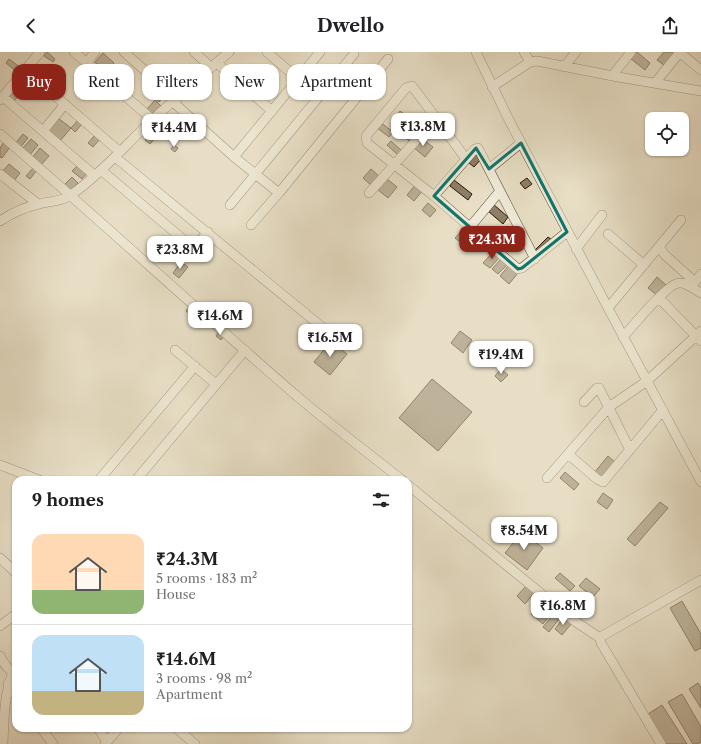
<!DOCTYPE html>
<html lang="en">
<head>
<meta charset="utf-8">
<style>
  body { margin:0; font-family:"Libre Caslon Text",serif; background:#f6f6f6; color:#202124; height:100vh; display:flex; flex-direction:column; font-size:15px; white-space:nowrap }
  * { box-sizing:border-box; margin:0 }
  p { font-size:13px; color:#757577 }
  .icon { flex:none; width:22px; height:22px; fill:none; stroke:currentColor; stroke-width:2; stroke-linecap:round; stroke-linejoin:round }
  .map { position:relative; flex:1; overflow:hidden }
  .drawer { position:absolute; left:12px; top:424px; width:400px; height:256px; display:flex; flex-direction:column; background:#fff; border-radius:12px; box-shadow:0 1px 3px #0004 }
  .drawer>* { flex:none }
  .banner { position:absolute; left:12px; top:12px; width:400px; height:36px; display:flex; gap:8px }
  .fabs { position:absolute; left:645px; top:60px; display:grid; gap:8px }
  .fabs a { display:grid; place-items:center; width:44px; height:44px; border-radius:8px; background:#fff; box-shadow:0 1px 3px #0004; font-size:20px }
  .price { position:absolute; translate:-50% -34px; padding:0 9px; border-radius:8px; background:#fff; color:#222; font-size:13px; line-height:26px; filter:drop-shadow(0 1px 2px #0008) }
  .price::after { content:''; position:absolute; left:50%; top:24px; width:12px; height:9px; margin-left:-6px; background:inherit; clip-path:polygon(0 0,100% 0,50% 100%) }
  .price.current { background:#8f2418; color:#fff }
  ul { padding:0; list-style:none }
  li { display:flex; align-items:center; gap:12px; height:100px; padding:0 20px }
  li+li { border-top:1px solid #e0e0e0 }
  li span { display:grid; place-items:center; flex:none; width:112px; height:80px; border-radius:12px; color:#555 }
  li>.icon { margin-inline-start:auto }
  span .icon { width:48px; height:48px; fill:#fffc; stroke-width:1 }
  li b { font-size:17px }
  h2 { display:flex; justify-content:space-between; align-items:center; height:48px; padding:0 20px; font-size:17px }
  .tag { padding:0 14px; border-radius:12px; background:#fff; box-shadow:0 1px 3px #0004; font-size:14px; line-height:36px }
  .tag.current { background:#8f2418; color:#fff }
  header { display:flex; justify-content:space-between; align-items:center; height:52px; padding:0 20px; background:#fff; font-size:18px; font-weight:800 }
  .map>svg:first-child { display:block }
</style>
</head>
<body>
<header><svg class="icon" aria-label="back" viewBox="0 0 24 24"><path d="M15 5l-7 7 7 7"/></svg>Dwello<svg class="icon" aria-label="share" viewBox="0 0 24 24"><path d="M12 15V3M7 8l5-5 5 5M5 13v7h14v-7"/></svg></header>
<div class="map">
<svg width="701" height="692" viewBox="0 0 701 692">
  <rect width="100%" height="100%" fill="#e7dec5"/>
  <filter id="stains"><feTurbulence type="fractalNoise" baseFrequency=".005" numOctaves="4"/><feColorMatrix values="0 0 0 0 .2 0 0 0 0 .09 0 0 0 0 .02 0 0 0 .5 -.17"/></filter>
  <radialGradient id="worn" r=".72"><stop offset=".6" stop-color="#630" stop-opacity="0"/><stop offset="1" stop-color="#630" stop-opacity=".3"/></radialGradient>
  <path fill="#8c7e67" stroke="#2a1601" d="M47,0L55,7L53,10L44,4Z
    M635,0H637L650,11L645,18L630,6Z
    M664,0H673L675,2L665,14L657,8Z
    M103,1L114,11L106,20L95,10Z
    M9,7L21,16L17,20L6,11Z
    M17,32L24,38L13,50L7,44Z
    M157,36L165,43L159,50L151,43Z
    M155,48L163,56L155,66L146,58Z
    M400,59L407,64L402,71L395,66Z
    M58,66L71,76L59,90L47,79Z
    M79,67L83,71L75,80L71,76Z
    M408,68L421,79L412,91L398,80Z
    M380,70L393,80L389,85L376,75Z
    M155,76L160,80L150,92L145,88Z
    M23,82L28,86L19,97L14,93Z
    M95,83L100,87L93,95L88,91Z
    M421,86L433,95L425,105L413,95Z
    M31,87L38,93L29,104L21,98Z
    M391,89L402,99L398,103L387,93Z
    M4,90L10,95L2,106L0,105V96Z
    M174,93L178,96L175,100L171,97Z
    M40,96L49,104L40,114L32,106Z
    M476,101L482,106L474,115L468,110Z
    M9,112L20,121L13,130L2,120Z
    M77,114L86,122L82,127L72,119Z
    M34,115L37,118L30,127L26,124Z
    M371,117L380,125L372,134L363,126Z
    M72,125L78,131L69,140L63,134Z
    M386,126L397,135L388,146L377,137Z
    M527,126L532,132L525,137L520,131Z
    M454,128L472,142L468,148L450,134Z
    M416,132L423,138L414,149L407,143Z
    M428,151L436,158L430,165L422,158Z
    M493,152L508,165L503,172L488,159Z
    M464,176L469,180L460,190L455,186Z
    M548,185L552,188L538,202L534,199Z
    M493,200L500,205L490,216L483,211Z
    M502,206L508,212L498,222L492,217Z
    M181,210L188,215L179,226L173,221Z
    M509,213L518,221L509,232L500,224Z
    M657,225L667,234L658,244L648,236Z
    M190,254L196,260L192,264L186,259Z
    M460,279L472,288L463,301L451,291Z
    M219,280L224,284L221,288L216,284Z
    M331,289L347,302L330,323L314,310Z
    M501,317L508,323L501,330L495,324Z
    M432,327L472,360L438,399L399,366Z
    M608,404L617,412L603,428L594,421Z
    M565,420L579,432L574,438L560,426Z
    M603,441L613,448L607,457L597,450Z
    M660,450L668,456L635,494L627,487Z
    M522,480L543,496L527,518L505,501Z
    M560,521L575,534L570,539L555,526Z
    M586,526L600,537L593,545L579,534Z
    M527,533L535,540L525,552L517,544Z
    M544,547L555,556L543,572L531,562Z
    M682,549L701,582V596L695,599L670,556Z
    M556,559L562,563L549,580L543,575Z
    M564,565L572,571L562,583L555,577Z
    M698,631L701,636V656L689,637Z
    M682,642L701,675V690L697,692H693L668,650Z
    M662,653L687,692H663L645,664Z"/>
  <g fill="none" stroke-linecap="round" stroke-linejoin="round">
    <defs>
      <path id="minor" d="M74,0L153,68
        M124,0L177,47
        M194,0L211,15
        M267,0L298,27
        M476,0L509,68L608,256L701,430
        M524,0L530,10
        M679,0L701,18
        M87,10L95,0
        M217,11L272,59
        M564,15L576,0
        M25,18L120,100
        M612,24L631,0
        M655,31L680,0
        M492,35L530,10L537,9L618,25L701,39
        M3,45L94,123
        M0,48L40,0
        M173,50L234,105L279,141L388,7
        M436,66L466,107
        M43,79L65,52
        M0,82C100,168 197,258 298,345C331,373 367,400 402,428
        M115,105L339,289
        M234,105L320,0
        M489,117L521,91
        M101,118L191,194L196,193L208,180
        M0,122L38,152
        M369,141L436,66L412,34L406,36L366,84L367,91L434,144L518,217L522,216L567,180
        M434,144L475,97L478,96L535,207
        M230,153L354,2
        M0,169C12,161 25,155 39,152C50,149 61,150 71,143C98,124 121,98 145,75C172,49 201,24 229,0
        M251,173L279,141
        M470,175L500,139
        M608,182L644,213
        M659,195L665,203L695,230
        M576,197L602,163
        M692,234L701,222
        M659,246L696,284L701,279
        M608,256L681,168
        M623,285C632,275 668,231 679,231C686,230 695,238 701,241
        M175,298L216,332
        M584,350L597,336H599L630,398
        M568,402L597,427L603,430L663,358
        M0,413L39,428
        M547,426L609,355L647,329L696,284L701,289
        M99,428L195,314
        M136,428L245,298
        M408,433L576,570L600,586
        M0,506L16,521
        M0,574L16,562
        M0,604C4,611 8,620 16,619
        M8,632L16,643
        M41,676L53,692
        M98,676L107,690
        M176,676L195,692
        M3,692C4,667 4,643 13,620
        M105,692L119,676
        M661,692L601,591L600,587L602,584L701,528"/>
    </defs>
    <use href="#minor" stroke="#594832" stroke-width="10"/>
    <use href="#minor" stroke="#efead9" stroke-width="9"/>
  </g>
  <path d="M0 0H701V692H0ZM521,91L567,180L522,216L518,217L434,144L476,96L489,117Z" fill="#e7dec5" fill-opacity=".55" fill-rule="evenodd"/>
  <path fill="none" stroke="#0f766e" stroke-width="3" stroke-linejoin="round" d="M521,91L567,180L522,216L518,217L434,144L476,96L489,117Z"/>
  <rect width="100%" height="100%" filter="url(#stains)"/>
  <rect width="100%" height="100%" fill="url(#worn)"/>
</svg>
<div class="fabs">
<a><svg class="icon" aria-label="locate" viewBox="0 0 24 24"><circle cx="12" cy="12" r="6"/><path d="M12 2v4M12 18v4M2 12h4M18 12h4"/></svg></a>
</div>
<b class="price" style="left:423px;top:95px">₹13.8M</b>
<b class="price" style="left:174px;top:96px">₹14.4M</b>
<b class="price current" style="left:492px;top:208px">₹24.3M</b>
<b class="price" style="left:180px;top:218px">₹23.8M</b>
<b class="price" style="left:220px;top:284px">₹14.6M</b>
<b class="price" style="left:330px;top:306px">₹16.5M</b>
<b class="price" style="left:501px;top:323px">₹19.4M</b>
<b class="price" style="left:524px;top:499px">₹8.54M</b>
<b class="price" style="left:563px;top:574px">₹16.8M</b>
<div class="banner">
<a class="tag current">Buy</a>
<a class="tag">Rent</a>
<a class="tag">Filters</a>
<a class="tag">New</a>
<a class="tag">Apartment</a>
</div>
<section class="drawer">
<h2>9 homes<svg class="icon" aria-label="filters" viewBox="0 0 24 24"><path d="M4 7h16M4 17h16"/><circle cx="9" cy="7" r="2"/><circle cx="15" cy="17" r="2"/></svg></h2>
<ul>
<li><span style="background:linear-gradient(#ffd9b3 70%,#8fb573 0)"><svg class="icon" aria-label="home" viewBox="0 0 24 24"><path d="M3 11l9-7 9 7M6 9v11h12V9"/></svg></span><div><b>₹24.3M</b><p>5 rooms · 183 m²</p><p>House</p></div></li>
<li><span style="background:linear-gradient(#bfe0f5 70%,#c2b280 0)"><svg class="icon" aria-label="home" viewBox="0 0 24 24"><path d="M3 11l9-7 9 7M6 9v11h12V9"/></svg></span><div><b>₹14.6M</b><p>3 rooms · 98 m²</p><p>Apartment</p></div></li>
</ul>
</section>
</div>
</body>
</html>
